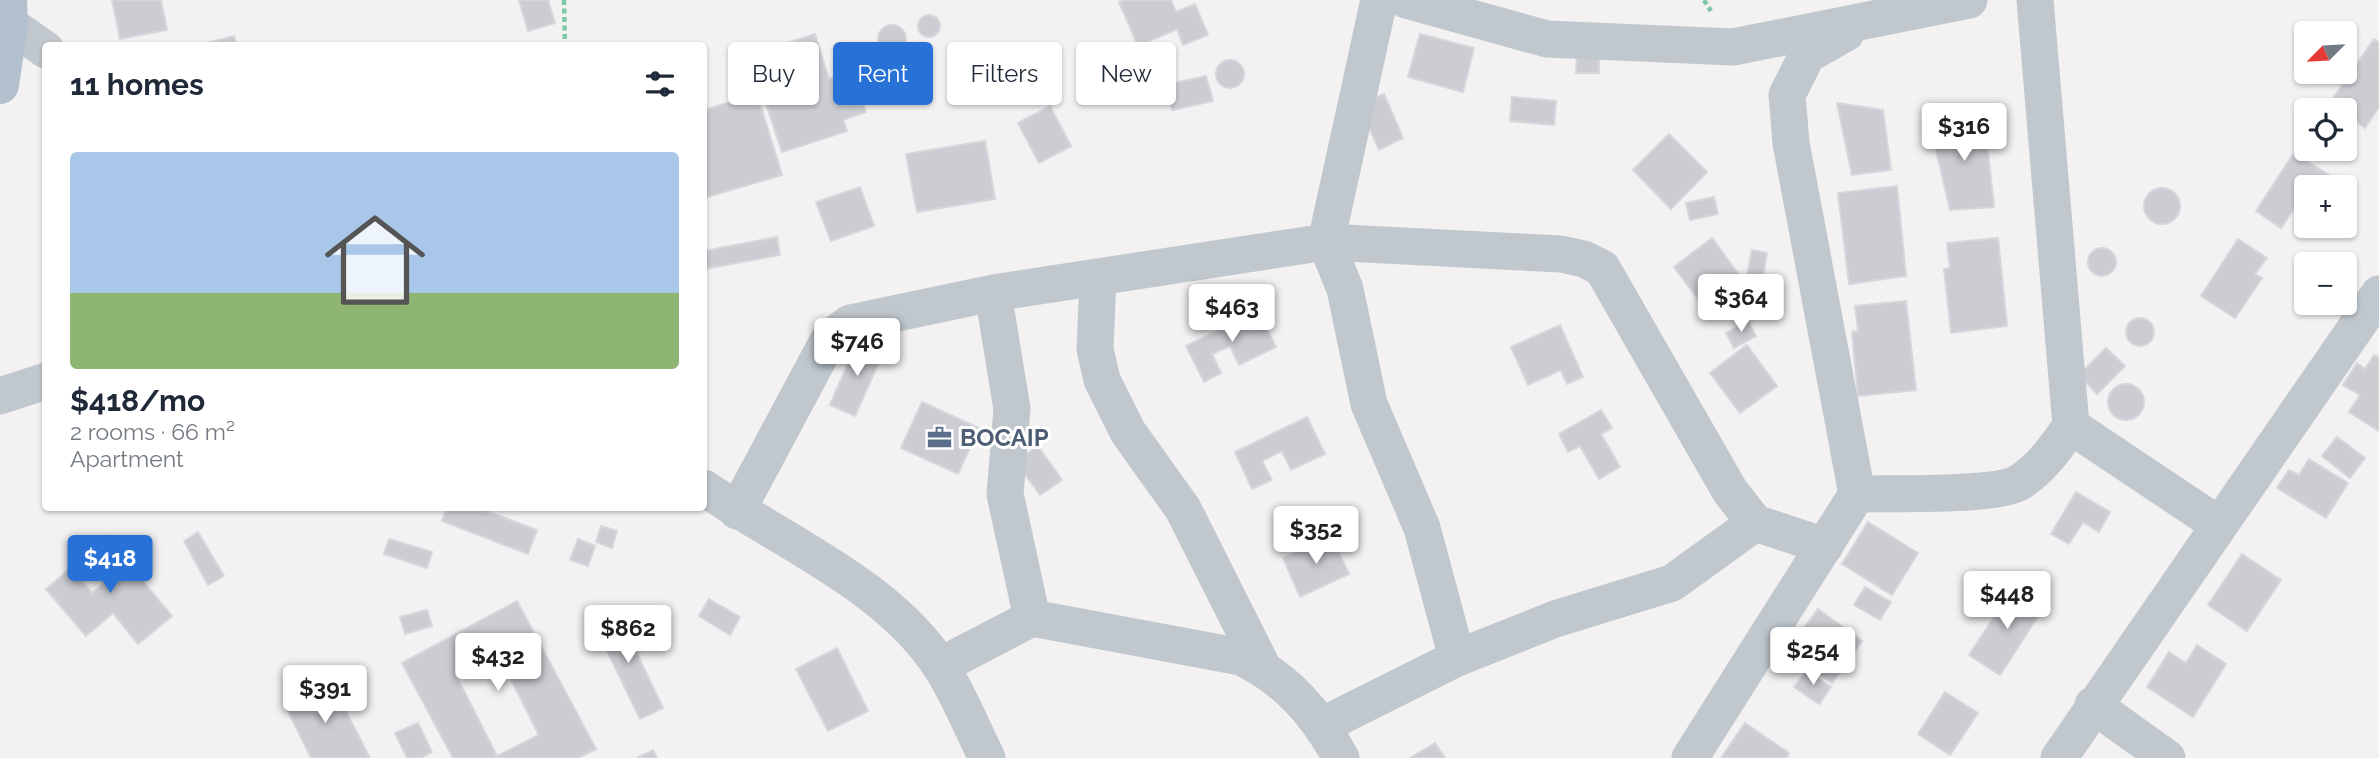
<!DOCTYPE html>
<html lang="en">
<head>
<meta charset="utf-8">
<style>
  body { margin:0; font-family:Raleway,sans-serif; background:#f6f6f7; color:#1f2937; height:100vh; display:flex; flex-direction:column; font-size:26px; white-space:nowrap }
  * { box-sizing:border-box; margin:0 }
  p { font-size:23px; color:#747a83 }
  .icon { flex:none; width:38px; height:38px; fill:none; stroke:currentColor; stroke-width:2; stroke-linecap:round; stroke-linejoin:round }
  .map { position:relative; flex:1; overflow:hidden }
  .details { position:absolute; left:42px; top:42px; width:665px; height:469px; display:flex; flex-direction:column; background:#fff; border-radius:7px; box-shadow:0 2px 5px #0004 }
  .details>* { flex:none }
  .guide { position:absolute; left:728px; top:42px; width:665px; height:63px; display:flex; gap:14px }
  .needle { width:46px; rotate:246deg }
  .tools { position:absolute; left:2294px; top:21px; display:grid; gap:14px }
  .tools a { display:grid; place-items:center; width:63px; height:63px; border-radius:7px; background:#fff; box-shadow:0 2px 5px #0004; font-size:35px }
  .price { position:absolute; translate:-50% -60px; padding:0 16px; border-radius:7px; background:#fff; color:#222; font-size:23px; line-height:46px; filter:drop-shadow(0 2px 4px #0008) }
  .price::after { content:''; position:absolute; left:50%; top:42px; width:21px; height:16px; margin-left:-10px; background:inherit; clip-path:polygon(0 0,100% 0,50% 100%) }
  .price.current { background:#2771d7; color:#fff }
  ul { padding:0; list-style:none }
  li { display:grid; align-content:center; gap:14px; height:371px; padding:0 28px }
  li+li { border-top:2px solid #e0e1e3 }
  li span { display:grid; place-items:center; height:217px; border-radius:7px; color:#555 }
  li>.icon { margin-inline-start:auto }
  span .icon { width:126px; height:126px; fill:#fffc; stroke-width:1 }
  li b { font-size:30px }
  h2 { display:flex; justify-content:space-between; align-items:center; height:84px; padding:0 28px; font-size:30px }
  .chip { padding:0 24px; border-radius:7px; background:#fff; box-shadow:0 2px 5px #0004; font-size:24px; line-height:63px }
  .chip.current { background:#2771d7; color:#fff }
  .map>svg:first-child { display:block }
</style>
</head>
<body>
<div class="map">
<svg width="2379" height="758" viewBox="0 0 2379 758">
  <rect width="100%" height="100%" fill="#f3f1f1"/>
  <path fill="#cbcdd3" stroke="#d5d7dc" stroke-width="2" fill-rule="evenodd" d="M112,0H161L167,30L120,39Z
    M519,0H548L555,23L528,31Z
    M1125,0H1171L1176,12L1195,4L1208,35L1183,45L1177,29L1138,46L1119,2Z
    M918 26a11 11 0 1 1 22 0a11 11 0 1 1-22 0Z
    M878 39a14 14 0 1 1 28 0a14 14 0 1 1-28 0Z
    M815,34L829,79L852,71L866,112L843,120L847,131L782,152L750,55Z
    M1420,34L1474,48L1463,92L1408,77Z
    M234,36L237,46H208L207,43Z
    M2374,39L2379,43V107L2365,128L2355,121L2345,135V110H2325Z
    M1577,50H1599V73H1576Z
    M1152,55L1159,76L1139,83L1131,62Z
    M1216 74a14 14 0 1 1 28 0a14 14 0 1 1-28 0Z
    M1206,76L1213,101L1172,110L1166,85Z
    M757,94L782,175L704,198V110Z
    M1384,94L1403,138L1379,150L1359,105Z
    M1512,97L1556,101L1554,125L1510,121Z
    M1837,103L1883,110L1891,170L1852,175Z
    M1050,106L1071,146L1039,163L1018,123Z
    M1929,120L1985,123L1994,207L1950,210Z
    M1669,134L1707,172L1671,209L1633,170Z
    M985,141L995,199L917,212L906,154Z
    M2294,153L2329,175L2321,187H2306V209L2302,216L2293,210L2281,228L2256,211Z
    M1897,186L1906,276L1849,284L1838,193Z
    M860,187L874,226L831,241L816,202Z
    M2144 206a18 18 0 1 1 36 0a18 18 0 1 1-36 0Z
    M1714,197L1718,214L1690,220L1686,203Z
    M777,237L780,255L704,269V251Z
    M1712,238L1742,279L1704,307L1674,267Z
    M1998,238L2007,326L1951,333L1944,269L1950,268L1947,243Z
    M2238,239L2267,258L2255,274L2262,278L2235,318L2201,296Z
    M2088 262a14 14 0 1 1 28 0a14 14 0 1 1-28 0Z
    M1752,250L1767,253L1762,283L1746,280Z
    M1906,301L1916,390L1858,396L1852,332L1858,331L1855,306Z
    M1258,311L1276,347L1239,365L1230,346L1212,354L1221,373L1204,382L1186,346Z
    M2126 332a14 14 0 1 1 28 0a14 14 0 1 1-28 0Z
    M1748,321L1756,336L1734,348L1726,333Z
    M1560,325L1583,377L1567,384L1561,370L1528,385L1511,347Z
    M858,340L884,351L855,416L830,405Z
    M1747,345L1777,386L1740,413L1710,373Z
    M2106,348L2125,366L2097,394L2079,375Z
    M2374,355L2379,358V431L2349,412L2360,395L2343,385L2357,363L2365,369Z
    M2108 402a18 18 0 1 1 36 0a18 18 0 1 1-36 0Z
    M922,402L979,428L958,474L901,448Z
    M1601,410L1612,428L1601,434L1620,467L1599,479L1580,446L1568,452L1559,434Z
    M1307,417L1325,454L1291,470L1282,451L1262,461L1272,480L1252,489L1235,452Z
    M2337,437L2365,458L2350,478L2322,456Z
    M1038,446L1062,480L1040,495L1016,462Z
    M2309,459L2348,483L2326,518L2277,488L2289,470L2299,475Z
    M2076,492L2110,512L2099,532L2083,522L2069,544L2051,534Z
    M447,508H478L537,530L528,554L442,521Z
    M1868,522L1918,553L1892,595L1842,564Z
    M601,526L617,531L612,548L596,542Z
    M198,532L224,576L208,585L184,541Z
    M106,536L172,616L138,644L113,613L86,636L46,589L71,568L92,593L104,583L82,556Z
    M1331,536L1349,574L1300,597L1283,558Z
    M389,539L432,552L427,568L384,554Z
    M578,539L595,546L588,566L570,560Z
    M2242,554L2281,580L2247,631L2208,605Z
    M1865,587L1891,602L1880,620L1854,605Z
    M2014,587L2044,607L2000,675L1969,655Z
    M709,599L740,617L730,635L699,616Z
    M517,601L596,749L578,758H453L402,663ZM499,656L539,735L497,756L457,677Z
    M1818,609L1862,641L1832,683L1788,650Z
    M427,610L432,626L405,634L400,617Z
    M616,610L663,708L640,719L593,622Z
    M2197,645L2226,664L2193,717L2147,687L2169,652L2186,663Z
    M837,648L868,711L828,731L796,669Z
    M1807,670L1831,687L1819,704L1794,687Z
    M330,680L370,758H311L284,703Z
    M1945,692L1978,713L1950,755L1918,734Z
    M418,723L432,752L421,758H407L395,733Z
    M1745,723L1789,753L1786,758H1721Z
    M1435,743L1445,758H1410Z
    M653,750L657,758H637Z"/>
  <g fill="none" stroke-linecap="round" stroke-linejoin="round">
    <path stroke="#7ec8a5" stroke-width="4.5" stroke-dasharray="5 3.5" stroke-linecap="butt" d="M564,0L565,46
      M1704,0L1711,11"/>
    <path stroke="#c0c8ce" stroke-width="37" d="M1379,0L1326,242L1345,289L1369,404L1422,528L1457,658
      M1406,0L1547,39L1733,47L1969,0
      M9,24L46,50
      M1846,33L1807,55L1787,95L1791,143L1857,494
      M1098,277L1095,349L1102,380L1128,432L1183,509L1263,668
      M0,396L46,381
      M2071,426L2219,525
      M704,488C782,541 889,586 941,667C959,695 972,728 987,758
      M737,511L829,339L850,323L993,293L1326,242L1561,254L1584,259L1602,268L1730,491L1755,523L1825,546
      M1032,618L1241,657C1287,679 1317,714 1341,758
      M940,666L1032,618L1005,494L1012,409L993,293
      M2093,705L2167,758
      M1323,725L1457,658L1555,619L1672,583L1755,523
      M1690,758L1857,494C1890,493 1997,497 2020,482C2042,468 2056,447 2071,426L2035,0
      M2059,758L2379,294"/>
    <path stroke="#b3c0cd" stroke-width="38" d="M0,85L9,24L8,0"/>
  </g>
  <defs>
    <symbol id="office-bare" viewBox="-9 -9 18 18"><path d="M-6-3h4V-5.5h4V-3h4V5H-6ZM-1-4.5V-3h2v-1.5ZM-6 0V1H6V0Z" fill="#5c6f8a" stroke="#fff" stroke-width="2.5" paint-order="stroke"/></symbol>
  </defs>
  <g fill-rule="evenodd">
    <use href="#office-bare" x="922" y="420" width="35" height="35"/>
  </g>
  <g text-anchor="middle" stroke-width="6" stroke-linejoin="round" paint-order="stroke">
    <g font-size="24" font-weight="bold" fill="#4e5e75" stroke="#fff" text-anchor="start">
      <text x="960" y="446">BOCAIP</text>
    </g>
  </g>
</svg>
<div class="tools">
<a><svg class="needle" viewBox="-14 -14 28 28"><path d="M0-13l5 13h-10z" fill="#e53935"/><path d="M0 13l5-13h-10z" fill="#747a83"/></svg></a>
<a><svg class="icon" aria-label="locate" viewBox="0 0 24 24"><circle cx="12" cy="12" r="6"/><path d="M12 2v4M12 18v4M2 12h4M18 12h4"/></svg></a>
<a>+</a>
<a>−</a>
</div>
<b class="price" style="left:1964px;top:163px">$316</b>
<b class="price" style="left:1741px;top:334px">$364</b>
<b class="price" style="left:1232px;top:344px">$463</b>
<b class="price" style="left:857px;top:378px">$746</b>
<b class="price" style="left:1316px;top:566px">$352</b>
<b class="price current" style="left:110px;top:595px">$418</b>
<b class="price" style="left:2007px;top:631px">$448</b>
<b class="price" style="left:628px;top:665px">$862</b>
<b class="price" style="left:1813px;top:687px">$254</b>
<b class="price" style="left:498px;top:693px">$432</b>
<b class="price" style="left:325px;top:725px">$391</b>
<div class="guide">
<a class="chip">Buy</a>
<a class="chip current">Rent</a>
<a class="chip">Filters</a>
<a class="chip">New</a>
</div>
<section class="details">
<h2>11 homes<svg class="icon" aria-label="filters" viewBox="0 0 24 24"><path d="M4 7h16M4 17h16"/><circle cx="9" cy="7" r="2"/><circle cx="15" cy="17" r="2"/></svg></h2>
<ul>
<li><span style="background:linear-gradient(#a9c7e8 65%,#8fb573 0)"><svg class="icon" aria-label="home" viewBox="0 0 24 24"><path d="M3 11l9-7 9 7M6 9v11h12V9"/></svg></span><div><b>$418/mo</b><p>2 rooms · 66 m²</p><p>Apartment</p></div></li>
</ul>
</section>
</div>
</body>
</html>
